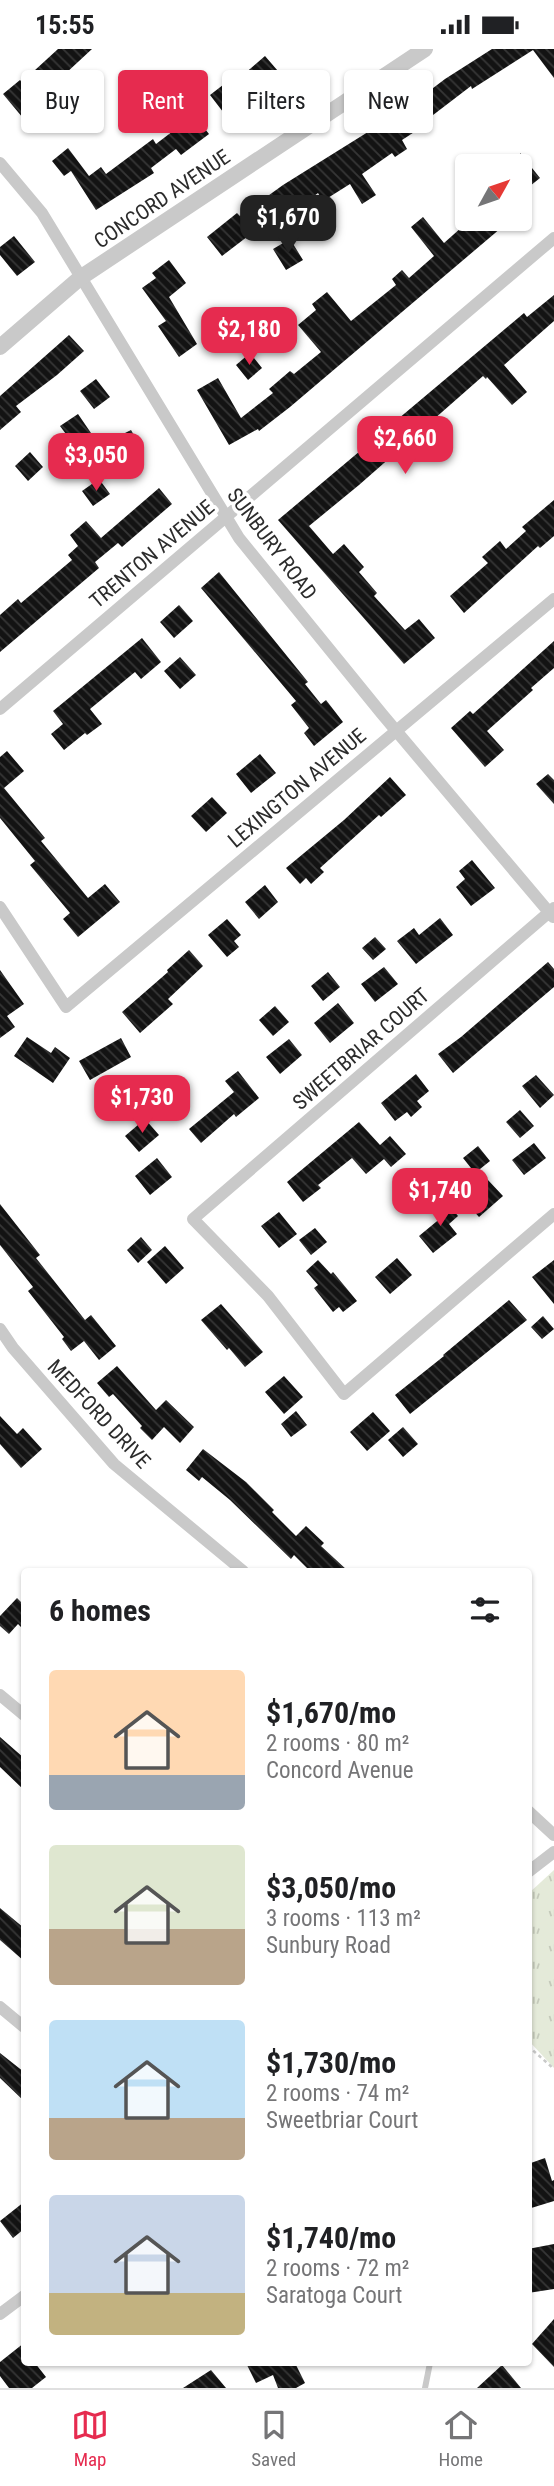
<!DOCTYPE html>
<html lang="en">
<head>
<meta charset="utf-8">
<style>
  body { margin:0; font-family:"Roboto Condensed",sans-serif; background:#f2f2f2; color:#202124; height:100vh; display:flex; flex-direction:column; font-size:26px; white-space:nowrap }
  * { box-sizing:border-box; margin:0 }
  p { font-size:23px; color:#757577 }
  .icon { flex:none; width:38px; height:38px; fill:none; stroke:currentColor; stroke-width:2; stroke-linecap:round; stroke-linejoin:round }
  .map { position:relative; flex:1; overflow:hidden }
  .sheet { position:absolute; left:21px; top:1519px; width:511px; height:798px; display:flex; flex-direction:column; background:#fff; border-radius:7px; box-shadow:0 2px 5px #0004 }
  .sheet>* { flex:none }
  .banner { position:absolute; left:21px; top:21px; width:513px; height:63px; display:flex; gap:14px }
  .needle { width:46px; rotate:50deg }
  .tools { position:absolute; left:455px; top:105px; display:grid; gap:14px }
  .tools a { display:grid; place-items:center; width:77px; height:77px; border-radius:7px; background:#fff; box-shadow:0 2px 5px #0004; font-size:35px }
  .price { position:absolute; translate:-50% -60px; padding:0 16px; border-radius:14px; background:#e62b4f; color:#fff; font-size:23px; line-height:46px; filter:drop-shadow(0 2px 4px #0008) }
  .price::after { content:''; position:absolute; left:50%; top:42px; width:21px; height:16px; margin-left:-10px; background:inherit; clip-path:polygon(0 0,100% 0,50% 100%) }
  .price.current { background:#222; color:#fff }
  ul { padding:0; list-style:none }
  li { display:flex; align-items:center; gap:21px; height:175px; padding:0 28px }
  li span { display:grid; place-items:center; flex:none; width:196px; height:140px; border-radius:7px; color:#555 }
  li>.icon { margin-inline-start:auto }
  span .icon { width:84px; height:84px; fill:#fffc; stroke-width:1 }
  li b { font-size:30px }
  h2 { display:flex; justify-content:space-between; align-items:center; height:84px; padding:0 28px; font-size:30px }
  .chip { padding:0 24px; border-radius:7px; background:#fff; box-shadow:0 2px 5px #0004; font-size:24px; line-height:63px }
  .chip.current { background:#e62b4f; color:#fff }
  .status { display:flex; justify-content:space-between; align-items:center; height:49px; padding:0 35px; background:#fff; direction:ltr }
  .status svg { height:19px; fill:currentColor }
  .dock { display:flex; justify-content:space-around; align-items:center; height:98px; border-top:2px solid #e0e0e0; background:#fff; font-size:19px; color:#757577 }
  .dock a { display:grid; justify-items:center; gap:4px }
  .dock .current { color:#e62b4f }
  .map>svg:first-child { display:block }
</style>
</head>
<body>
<div class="status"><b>15:55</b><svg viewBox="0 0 49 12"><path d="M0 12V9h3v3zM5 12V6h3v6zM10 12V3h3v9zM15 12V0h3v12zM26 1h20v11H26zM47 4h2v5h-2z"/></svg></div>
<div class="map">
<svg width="554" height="2339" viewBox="0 0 554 2339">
  <defs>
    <pattern id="grass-tufts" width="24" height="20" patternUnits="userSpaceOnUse" patternTransform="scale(1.75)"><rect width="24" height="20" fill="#e4ead9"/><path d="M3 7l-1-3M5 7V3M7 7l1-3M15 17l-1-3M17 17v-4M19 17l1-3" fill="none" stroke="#c4c9ba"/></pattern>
    <pattern id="building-back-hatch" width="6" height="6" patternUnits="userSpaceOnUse" patternTransform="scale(1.75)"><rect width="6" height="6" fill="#131313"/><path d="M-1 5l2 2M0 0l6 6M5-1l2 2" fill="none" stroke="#363636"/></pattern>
  </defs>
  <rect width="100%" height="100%" fill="#fff"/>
  <path fill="url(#grass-tufts)" d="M554,1821V2019L528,1991L529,1844Z"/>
  <path fill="url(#building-back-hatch)" d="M58,0H92L37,51L40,55L23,69L3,45L20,31L22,33Z
    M492,0H554V29L533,1L472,40L471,37L420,76L422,78L402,91L407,100L395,108L392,104L362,125L376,146L362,155L350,135L323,152L318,144L273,177L269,171L222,207L207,188L237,164L240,167L283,136L408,58L445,30Z
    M265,7L284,29L263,48L230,72L210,46L232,29L235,33Z
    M194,66L209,85L181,106L176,100L151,119L154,124L96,161L71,122L64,127L52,112L68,99L89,127L101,118L106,125L153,90L156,95Z
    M520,104L540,129L520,145Z
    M423,168L444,194L471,170H493L501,179L290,358L259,382L258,380L229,396L197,341L218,329L241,369L273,344L269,340L290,322L294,325L321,303L298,276L316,261L312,255L327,243L351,272L396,236L392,230L402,221L409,229L434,207L411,178Z
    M14,187L35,213L17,227L0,206V198Z
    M290,190L303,211L286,221L273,200Z
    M169,211L186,234L169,248L197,295L179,308L158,277L166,272L142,239L156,229L152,224Z
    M554,246V272L504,316L527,343L512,356L487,328L486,330L483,327L359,436L309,477L333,505L344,495L364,518L359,523L377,544L374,547L405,581L419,570L435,589L404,615L278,471L524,264L527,268Z
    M69,286L84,302L57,326L16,357L21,363L0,381V347Z
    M250,304L262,319L248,331L236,316Z
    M96,330L110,348L94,360L80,342Z
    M78,365L91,384L74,396L60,377Z
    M131,381L144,404L114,420L101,396Z
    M30,403L43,418L28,432L15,417Z
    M99,430L110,445L93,457L82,442Z
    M159,439L172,455L122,498L118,494L95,513L99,519L0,603V566L18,550L21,554L72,511L68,506L78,497L70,486L86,472L101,489Z
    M554,451V487L540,499L538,497L464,564L450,547L488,514L482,508L500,492L506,500L526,482L522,478Z
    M219,523L308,633L305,635L321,655L326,651L343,673L314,697L304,684L309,679L291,656L296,652L201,539Z
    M179,556L193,572L174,589L160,573Z
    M142,589L161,613L141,630L135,623L90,660L102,675L87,686L85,684L64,701L51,685L63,675L53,662Z
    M554,592V619L531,639L533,641L487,682L504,701L485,718L451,679L470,662L473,665Z
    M180,608L196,626L180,640L164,622Z
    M7,702L24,722L4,739L45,789L41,792L88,849L105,835L120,853L78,888L63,870L70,864L30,816L35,812L0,769V708Z
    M260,705L276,724L251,744L236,725Z
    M548,725L554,731V755L536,735Z
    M390,728L406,746L381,768L379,766L320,819L324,823L311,835L306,829L300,835L286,819L344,771Z
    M212,748L227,764L206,783L191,767Z
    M472,811L495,839L471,857L456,838L465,830L459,822Z
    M265,836L278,853L259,870L245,853Z
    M440,869L453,886L416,915L397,892L414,879L419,886Z
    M227,870L241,886L234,892L239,898L227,908L208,886Z
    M375,888L386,900L373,911L362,899Z
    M189,901L203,917L168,950L173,955L140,984L122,963L168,923L167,921Z
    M548,913L554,920V938L453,1024L438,1005L461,988Z
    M384,918L398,935L375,953L361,935Z
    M0,921L24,955L7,967L15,978L0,989Z
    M328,923L340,938L323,952L311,937Z
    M338,954L354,974L330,994L314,974Z
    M275,957L289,973L273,987L259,971Z
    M27,988L51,1004L55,998L70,1009L53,1034L14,1007Z
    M121,989L131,1008L90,1031L79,1012Z
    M289,990L302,1006L280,1025L266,1008Z
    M238,1022L259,1049L236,1068L234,1065L201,1094L189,1080L234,1043L225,1032Z
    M416,1025L429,1042L417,1052L422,1058L411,1068L407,1063L395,1072L381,1054Z
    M536,1026L554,1046L540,1059L522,1037Z
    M520,1061L534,1077L520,1089L506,1073Z
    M145,1070L159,1086L139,1103L125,1087Z
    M359,1073L380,1096L390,1087L406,1105L391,1118L384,1110L366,1125L352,1109L318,1136L321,1139L303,1153L287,1133Z
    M534,1094L546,1109L524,1126L512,1111Z
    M478,1097L490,1112L475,1124L463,1109Z
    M157,1109L172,1128L150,1146L135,1127Z
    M487,1130L503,1147L479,1168L464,1151Z
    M445,1151L458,1167L449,1175L457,1185L433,1204L419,1187L442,1168L435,1159Z
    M0,1155L40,1206L36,1209L85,1271L91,1266L116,1297L99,1311L84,1292L71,1302L62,1290L64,1288L28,1242L33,1238L0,1196Z
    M279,1163L297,1185L279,1199L261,1177Z
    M315,1179L327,1193L311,1206L299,1191Z
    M141,1188L152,1201L138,1214L127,1201Z
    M165,1197L184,1219L166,1235L147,1213Z
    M397,1209L412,1226L390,1245L375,1228Z
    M318,1211L331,1225L333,1223L357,1252L343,1263L339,1258L333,1263L314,1239L318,1236L306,1222Z
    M554,1211V1255L532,1228Z
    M509,1251L527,1271L410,1365L395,1346L444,1307L443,1306Z
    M221,1255L263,1303L245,1318L229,1299L227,1301L201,1271Z
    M543,1267L554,1280L542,1290L531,1278Z
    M117,1317L156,1361L166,1351L194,1378L180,1394L164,1378L152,1391L140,1379L142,1377L113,1345L109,1348L97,1334Z
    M284,1327L303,1348L284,1365L265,1343Z
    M296,1362L307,1376L291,1388L281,1375Z
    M373,1363L390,1382L367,1402L350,1383Z
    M0,1367L17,1385L23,1379L42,1400L21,1419L0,1395Z
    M403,1378L418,1395L403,1408L388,1391Z
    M203,1400L246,1433L274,1461L272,1463L296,1487L306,1477L324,1494L321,1497L348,1522H310L294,1506L291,1510L230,1451L202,1428L199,1432L186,1421Z
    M17,1549L24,1556V1581L18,1575L9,1585L0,1577V1567Z
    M0,1688L24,1709V1741L0,1718Z
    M0,1859L24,1879V1912L0,1891Z
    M0,2004L24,2023V2052L0,2029Z
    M545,2109L552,2132L554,2131V2152L528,2160V2115Z
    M24,2153V2180L13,2189L0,2172Z
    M554,2195V2240L528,2244V2200Z
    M554,2270V2318L532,2295Z
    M24,2294V2314H35L46,2328L32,2339H9L0,2327V2313Z
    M246,2314H301L296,2316L305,2334L296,2339H278L273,2326L256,2334Z
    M502,2316L521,2339H477Z
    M211,2321L226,2339H183Z"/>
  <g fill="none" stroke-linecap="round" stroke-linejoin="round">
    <path stroke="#c9c9c9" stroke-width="2.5" stroke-dasharray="3.5 3.5" stroke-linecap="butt" d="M528,1997L554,2020"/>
    <path stroke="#c9c9c9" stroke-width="6" d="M425,2339L430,2314"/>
    <path stroke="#c9c9c9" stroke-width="12" d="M0,114L42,164L239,489L382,665L553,868
      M0,660L554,189
      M0,858L66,958L554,550
      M554,859L193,1170L268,1247L344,1345L554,1165
      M0,1280L13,1299L114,1415L243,1522
      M0,1646L24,1666
      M528,1762L554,1786
      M528,1823L554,1803
      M0,1958L24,1978
      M0,2265L24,2247"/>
    <path stroke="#c9c9c9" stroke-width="16" d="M0,298L80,229L425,0"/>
  </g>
  <g text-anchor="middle" stroke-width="7" stroke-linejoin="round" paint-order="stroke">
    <g font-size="21" fill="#2c2c2c" stroke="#fff">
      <text transform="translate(162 150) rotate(-34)" y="7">CONCORD AVENUE</text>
      <text transform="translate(272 495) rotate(53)" y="7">SUNBURY ROAD</text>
      <text transform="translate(152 505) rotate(-40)" y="7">TRENTON AVENUE</text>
      <text transform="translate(297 739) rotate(-40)" y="7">LEXINGTON AVENUE</text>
      <text transform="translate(361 1000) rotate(-41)" y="7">SWEETBRIAR COURT</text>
      <text transform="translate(99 1365) rotate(47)" y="7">MEDFORD DRIVE</text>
    </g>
  </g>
</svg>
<div class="tools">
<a><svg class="needle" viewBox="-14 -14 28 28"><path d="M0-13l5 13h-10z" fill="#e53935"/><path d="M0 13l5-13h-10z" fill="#757577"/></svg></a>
</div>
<b class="price current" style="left:288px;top:206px">$1,670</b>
<b class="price" style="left:249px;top:318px">$2,180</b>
<b class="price" style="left:405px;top:427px">$2,660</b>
<b class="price" style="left:96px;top:444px">$3,050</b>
<b class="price" style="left:142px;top:1086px">$1,730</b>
<b class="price" style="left:440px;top:1179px">$1,740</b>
<div class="banner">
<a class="chip">Buy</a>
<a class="chip current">Rent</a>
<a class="chip">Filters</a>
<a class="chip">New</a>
</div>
<section class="sheet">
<h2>6 homes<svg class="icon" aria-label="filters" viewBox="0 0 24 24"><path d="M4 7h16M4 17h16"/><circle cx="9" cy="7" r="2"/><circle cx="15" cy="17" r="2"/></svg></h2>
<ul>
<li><span style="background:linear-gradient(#ffd9b3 75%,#9aa5b1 0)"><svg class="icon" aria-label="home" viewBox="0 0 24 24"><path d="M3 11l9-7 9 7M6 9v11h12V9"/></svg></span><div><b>$1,670/mo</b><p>2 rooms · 80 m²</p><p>Concord Avenue</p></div></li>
<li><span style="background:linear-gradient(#dfe7d0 60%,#b9a48a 0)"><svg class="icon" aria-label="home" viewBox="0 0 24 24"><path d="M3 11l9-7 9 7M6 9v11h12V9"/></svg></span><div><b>$3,050/mo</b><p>3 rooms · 113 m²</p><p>Sunbury Road</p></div></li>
<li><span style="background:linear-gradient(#bfe0f5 70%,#b9a48a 0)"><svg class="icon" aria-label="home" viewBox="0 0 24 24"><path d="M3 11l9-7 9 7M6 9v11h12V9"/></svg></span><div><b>$1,730/mo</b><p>2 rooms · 74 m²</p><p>Sweetbriar Court</p></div></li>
<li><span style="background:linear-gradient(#c9d6e8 70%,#c2b280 0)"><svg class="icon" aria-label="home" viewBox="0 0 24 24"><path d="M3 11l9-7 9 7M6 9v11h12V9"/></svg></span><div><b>$1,740/mo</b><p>2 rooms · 72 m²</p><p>Saratoga Court</p></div></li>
</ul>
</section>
</div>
<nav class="dock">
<a class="current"><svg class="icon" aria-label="map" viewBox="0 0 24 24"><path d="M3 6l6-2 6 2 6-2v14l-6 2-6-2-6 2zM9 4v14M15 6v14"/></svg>Map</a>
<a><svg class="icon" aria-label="saved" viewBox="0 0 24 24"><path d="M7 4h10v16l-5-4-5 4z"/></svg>Saved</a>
<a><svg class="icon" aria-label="home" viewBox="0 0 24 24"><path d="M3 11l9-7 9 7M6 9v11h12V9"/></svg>Home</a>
</nav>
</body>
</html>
